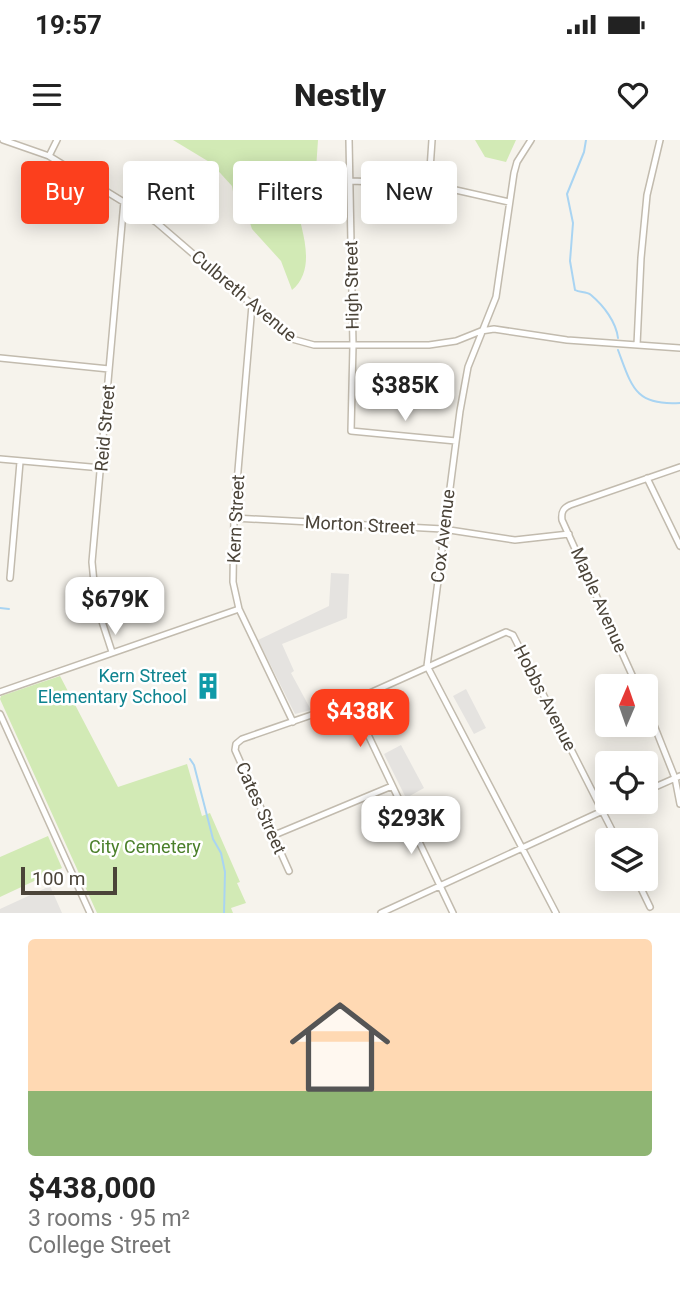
<!DOCTYPE html>
<html lang="en">
<head>
<meta charset="utf-8">
<style>
  body { margin:0; font-family:Roboto,sans-serif; background:#f2f2f2; color:#222; height:100vh; display:flex; flex-direction:column; font-size:26px; white-space:nowrap }
  * { box-sizing:border-box; margin:0 }
  p { font-size:23px; color:#767676 }
  .icon { flex:none; width:38px; height:38px; fill:none; stroke:currentColor; stroke-width:2; stroke-linecap:round; stroke-linejoin:round }
  .map { position:relative; height:773px; overflow:hidden }
  .sheet { display:flex; flex-direction:column; background:#fff; flex:1 }
  .sheet>* { flex:none }
  .hud { position:absolute; left:21px; top:21px; width:639px; height:63px; display:flex; gap:14px }
  .needle { width:46px; rotate:2deg }
  .tools { position:absolute; left:595px; top:534px; display:grid; gap:14px }
  .tools a { display:grid; place-items:center; width:63px; height:63px; border-radius:7px; background:#fff; box-shadow:0 4px 18px #0003; font-size:35px }
  .scale { position:absolute; left:21px; bottom:18px; width:96px; box-sizing:border-box; padding-left:7px; border:4px solid #4b4439; border-top:0; font-size:19px; line-height:24px; white-space:nowrap; color:#4b4439; -webkit-text-stroke:5px #fff; paint-order:stroke }
  .price { position:absolute; translate:-50% -60px; padding:0 16px; border-radius:14px; background:#fff; color:#222; font-size:23px; line-height:46px; filter:drop-shadow(0 2px 4px #0008) }
  .price::after { content:''; position:absolute; left:50%; top:42px; width:21px; height:16px; margin-left:-10px; background:inherit; clip-path:polygon(0 0,100% 0,50% 100%) }
  .price.selected { background:#fc3f1d; color:#fff }
  ul { padding:0; list-style:none }
  li { display:grid; align-content:center; gap:14px; height:371px; padding:0 28px }
  li+li { border-top:2px solid #e0e0e0 }
  li span { display:grid; place-items:center; height:217px; border-radius:7px; color:#555 }
  li>.icon { margin-inline-start:auto }
  span .icon { width:126px; height:126px; fill:#fffc; stroke-width:1 }
  li b { font-size:30px }
  .chip { padding:0 24px; border-radius:7px; background:#fff; box-shadow:0 4px 18px #0003; font-size:24px; line-height:63px }
  .chip.selected { background:#fc3f1d; color:#fff }
  .status { display:flex; justify-content:space-between; align-items:center; height:49px; padding:0 35px; background:#fff; direction:ltr }
  .status svg { height:19px; fill:currentColor }
  header { display:flex; justify-content:space-between; align-items:center; height:91px; padding:0 28px; background:#fff; font-size:32px; font-weight:800 }
  .map>svg:first-child { display:block }
</style>
</head>
<body>
<div class="status"><b>19:57</b><svg viewBox="0 0 49 12"><path d="M0 12V9h3v3zM5 12V6h3v6zM10 12V3h3v9zM15 12V0h3v12zM26 1h20v11H26zM47 4h2v5h-2z"/></svg></div>
<header><svg class="icon" aria-label="menu" viewBox="0 0 24 24"><path d="M4 6h16M4 12h16M4 18h16"/></svg>Nestly<svg class="icon" aria-label="heart" viewBox="0 0 24 24"><path d="M12 20l-8-8c-3-5 5-10 8-4 3-6 11-1 8 4z"/></svg></header>
<div class="map">
<svg width="680" height="773" viewBox="0 0 680 773">
  <rect width="100%" height="100%" fill="#f6f3ec"/>
  <path fill="#d2eab5" d="M173,0H318L314,59L295,60C301,89 318,128 292,150L281,121L252,89L246,71L235,63L232,46L211,23Z
    M475,0H516L506,22L485,17Z
    M60,536L118,647L187,624L202,676L210,673L240,742L237,743L246,763L231,768L233,773H97L0,559L1,556Z
    M48,696L62,728L0,757V717Z"/>
  <path fill="#e5e3e0" d="M331,433L349,434L347,478L282,504L294,531L291,533L311,570L295,574L258,500L329,466Z
    M466,549L486,588L474,594L453,556Z
    M401,605L424,648L406,658L384,614Z
    M50,746L62,773H0V769Z"/>
  <g fill="none" stroke-linecap="round" stroke-linejoin="round">
    <path stroke="#a9d4f2" stroke-width="2" d="M586,0L584,12L567,54L573,83L570,121L575,150C580,153 586,151 591,155C604,166 616,182 618,198
      M618,210C632,247 635,266 680,263
      M0,468L9,469
      M190,619L194,625L213,699L221,713L225,732L224,773"/>
    <defs>
      <path id="street" d="M3,0L49,16L156,82L292,199L314,205H429L456,201L481,191L494,189L567,200L680,208
        M349,0L353,205L351,291L456,301
        M531,0L517,22L514,33L496,157L468,227L460,271L427,526L556,773
        M49,16L57,0
        M351,41L429,44L509,62
        M429,44L432,0
        M252,165L234,378L233,442L239,469L293,582
        M637,205L641,118L647,55L660,0
        M0,218L109,229
        M0,319L102,328
        M647,338L680,406
        M234,378L443,389L515,400L569,394
        M10,438L20,322
        M112,512L96,463L92,422L124,61
        M637,546L562,380C561,372 563,368 570,365L680,327
        M0,552L239,469
        M352,561L453,773
        M646,565L675,638L680,664
        M0,574L90,773
        M646,651L680,636
        M272,696L392,646
        M289,731L235,610L236,604L242,599L352,561L506,492L513,495L617,700
        M636,738L650,767
        M381,773L622,662"/>
    </defs>
    <use href="#street" stroke="#c2bbae" stroke-width="8"/>
    <use href="#street" stroke="#fff" stroke-width="5"/>
  </g>
  <defs>
    <symbol id="building-bare" viewBox="-9 -9 18 18"><path d="M-4-6H4V6H1V3H-1V6H-4ZM-2.5-4.3h1.7v1.8h-1.7ZM.8-4.3h1.7v1.8H.8ZM-2.5-1h1.7V.8h-1.7ZM.8-1h1.7V.8H.8Z" fill="#0f9aa8" stroke="#fff" stroke-width="2.5" paint-order="stroke"/></symbol>
  </defs>
  <g fill-rule="evenodd">
    <use href="#building-bare" x="189" y="527" width="38" height="38"/>
  </g>
  <g text-anchor="middle" stroke-width="5" stroke-linejoin="round" paint-order="stroke">
    <g font-size="18" fill="#4b4439" stroke="#fff">
      <text transform="translate(352 145) rotate(-91)" y="6">High Street</text>
      <text transform="translate(244 156) rotate(40)" y="6">Culbreth Avenue</text>
      <text transform="translate(105 288) rotate(-85)" y="6">Reid Street</text>
      <text transform="translate(236 379) rotate(-87)" y="6">Kern Street</text>
      <text transform="translate(360 385) rotate(3)" y="6">Morton Street</text>
      <text transform="translate(443 396) rotate(-83)" y="6">Cox Avenue</text>
      <text transform="translate(599 460) rotate(66)" y="6">Maple Avenue</text>
      <text transform="translate(545 558) rotate(63)" y="6">Hobbs Avenue</text>
      <text transform="translate(261 668) rotate(66)" y="6">Cates Street</text>
    </g>
    <g font-size="18" fill="#0d838f" stroke="#fff" text-anchor="end">
      <text x="187" y="542">Kern Street<tspan x="187" dy="21">Elementary School</tspan></text>
    </g>
    <g font-size="18" fill="#4a7f2a" stroke="#fff">
      <text x="145" y="713">City Cemetery</text>
    </g>
  </g>
</svg>
<div class="tools">
<a><svg class="needle" viewBox="-14 -14 28 28"><path d="M0-13l5 13h-10z" fill="#e53935"/><path d="M0 13l5-13h-10z" fill="#767676"/></svg></a>
<a><svg class="icon" aria-label="locate" viewBox="0 0 24 24"><circle cx="12" cy="12" r="6"/><path d="M12 2v4M12 18v4M2 12h4M18 12h4"/></svg></a>
<a><svg class="icon" aria-label="layers" viewBox="0 0 24 24"><path d="M12 4l9 5-9 5-9-5zM3 14l9 5 9-5"/></svg></a>
</div>
<div class="scale">100 m</div>
<b class="price" style="left:405px;top:283px">$385K</b>
<b class="price" style="left:115px;top:497px">$679K</b>
<b class="price selected" style="left:360px;top:609px">$438K</b>
<b class="price" style="left:411px;top:716px">$293K</b>
<div class="hud">
<a class="chip selected">Buy</a>
<a class="chip">Rent</a>
<a class="chip">Filters</a>
<a class="chip">New</a>
</div>
</div>
<section class="sheet">
<ul>
<li><span style="background:linear-gradient(#ffd9b3 70%,#8fb573 0)"><svg class="icon" aria-label="home" viewBox="0 0 24 24"><path d="M3 11l9-7 9 7M6 9v11h12V9"/></svg></span><div><b>$438,000</b><p>3 rooms · 95 m²</p><p>College Street</p></div></li>
</ul>
</section>
</body>
</html>
